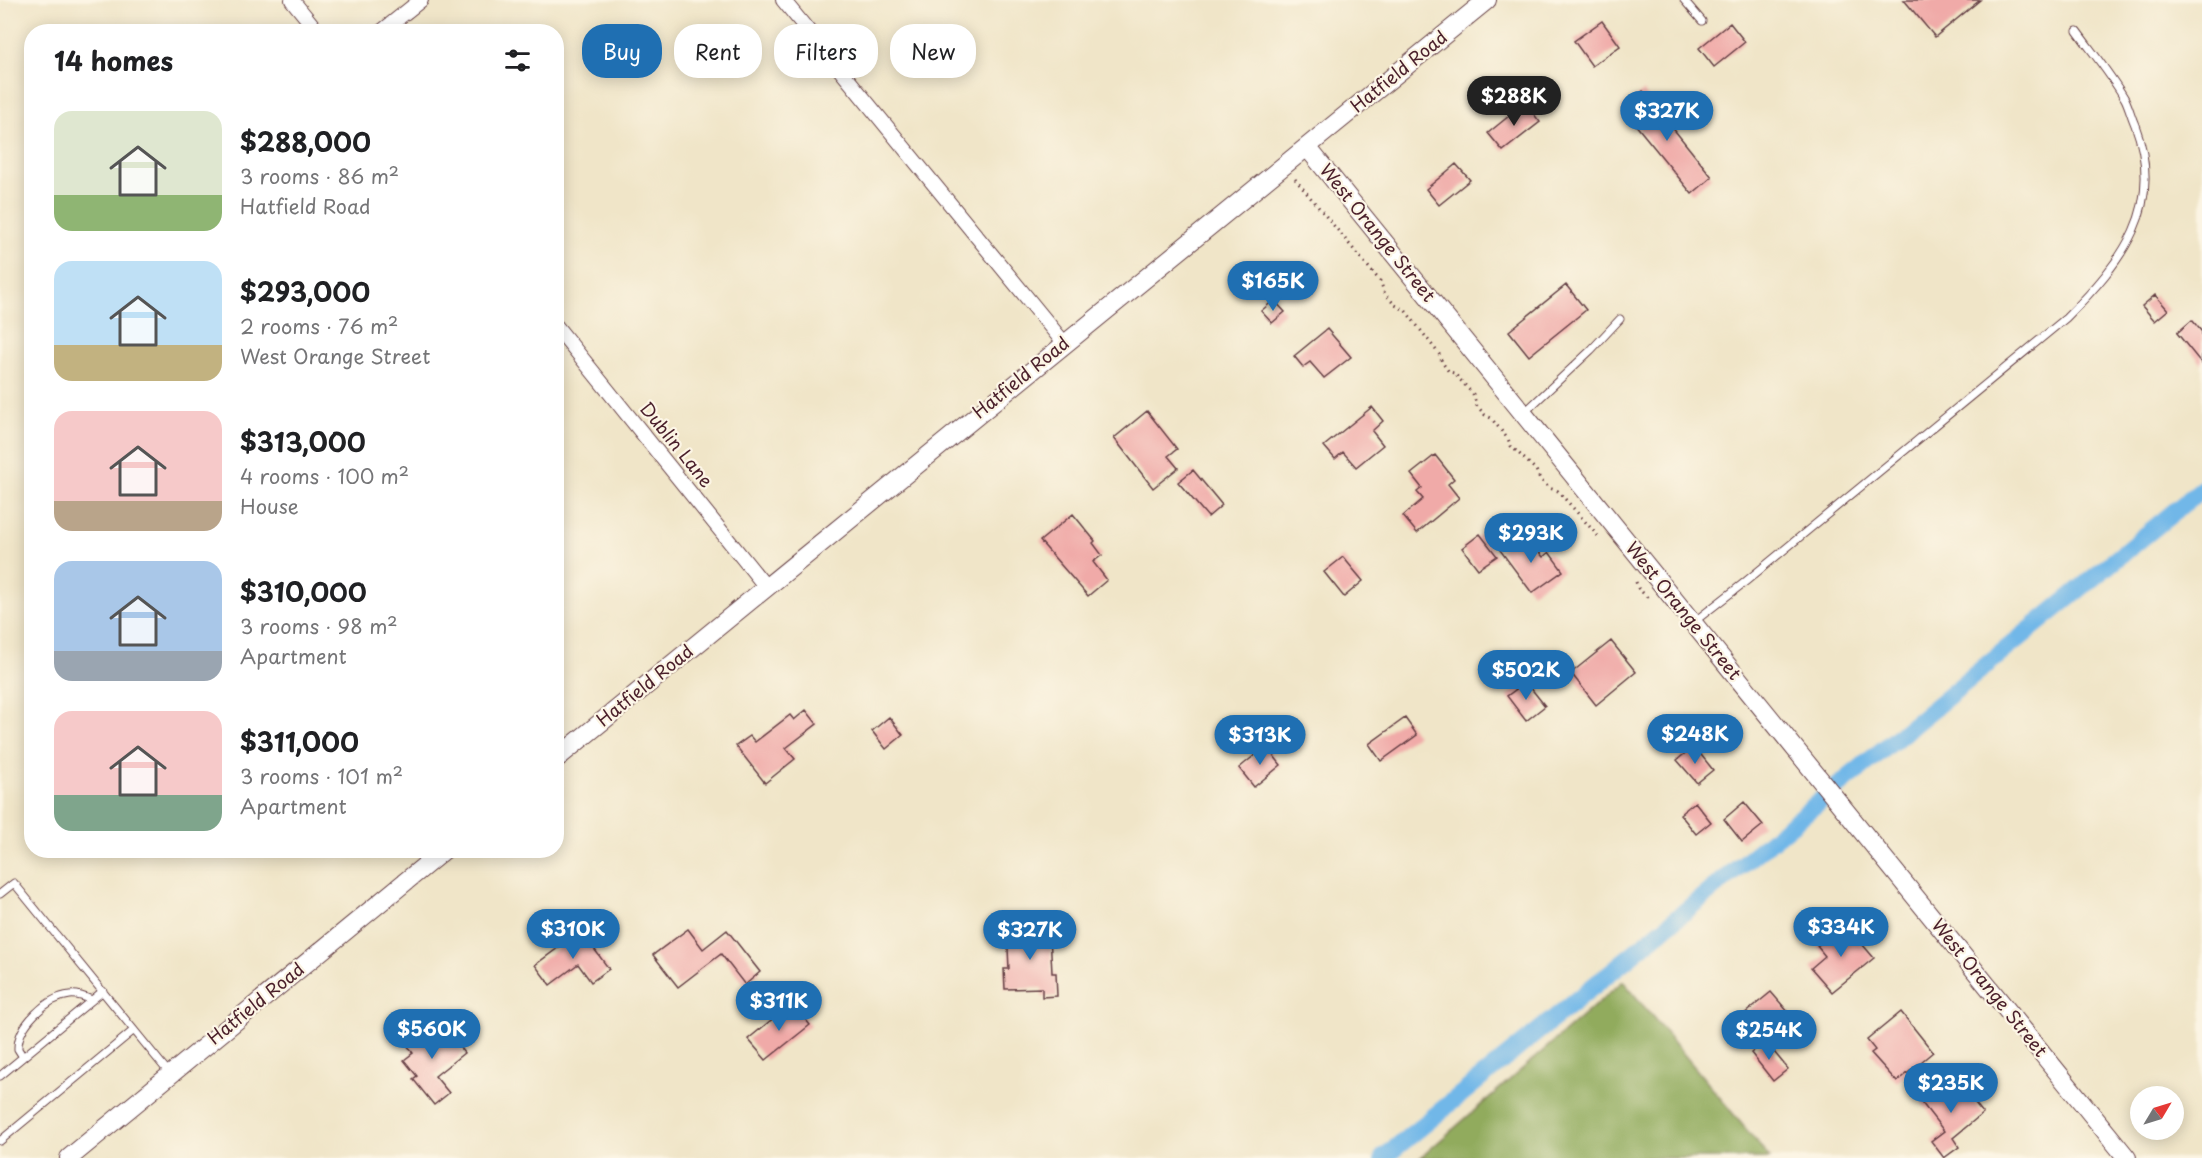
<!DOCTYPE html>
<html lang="en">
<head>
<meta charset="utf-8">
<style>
  body { margin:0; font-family:"Playpen Sans",sans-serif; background:#f2f2f2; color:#202124; height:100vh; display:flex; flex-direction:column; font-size:22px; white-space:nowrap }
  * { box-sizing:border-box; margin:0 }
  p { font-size:20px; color:#757577 }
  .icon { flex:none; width:33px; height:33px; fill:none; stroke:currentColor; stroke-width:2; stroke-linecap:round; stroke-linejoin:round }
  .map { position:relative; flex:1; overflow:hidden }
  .details { position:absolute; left:24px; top:24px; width:540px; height:834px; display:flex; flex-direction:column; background:#fff; border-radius:24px; box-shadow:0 3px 15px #0003 }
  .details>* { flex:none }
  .guide { position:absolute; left:582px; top:24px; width:570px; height:54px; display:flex; gap:12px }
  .needle { width:39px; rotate:52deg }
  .fabs { position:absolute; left:2130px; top:1086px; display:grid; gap:12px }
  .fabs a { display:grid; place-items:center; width:54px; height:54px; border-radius:50%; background:#fff; box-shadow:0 3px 15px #0003; font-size:30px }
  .price { position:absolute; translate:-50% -51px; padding:0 14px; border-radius:21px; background:#1f6fb2; color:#fff; font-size:20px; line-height:39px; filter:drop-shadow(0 2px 3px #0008) }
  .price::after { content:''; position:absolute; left:50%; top:36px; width:18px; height:14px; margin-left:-9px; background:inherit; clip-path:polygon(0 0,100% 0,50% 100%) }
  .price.active { background:#222; color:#fff }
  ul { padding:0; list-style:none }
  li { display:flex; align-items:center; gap:18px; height:150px; padding:0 30px }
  li span { display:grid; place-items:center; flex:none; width:168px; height:120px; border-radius:18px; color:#555 }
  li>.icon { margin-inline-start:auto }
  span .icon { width:72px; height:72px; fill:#fffc; stroke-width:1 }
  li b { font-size:26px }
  h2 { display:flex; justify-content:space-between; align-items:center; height:72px; padding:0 30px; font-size:26px }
  .tag { padding:0 21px; border-radius:24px; background:#fff; box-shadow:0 3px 15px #0003; font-size:21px; line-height:54px }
  .tag.active { background:#1f6fb2; color:#fff }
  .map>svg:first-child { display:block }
</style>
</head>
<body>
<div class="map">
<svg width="2202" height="1158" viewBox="0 0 2202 1158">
  <rect width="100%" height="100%" fill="#fcf5e5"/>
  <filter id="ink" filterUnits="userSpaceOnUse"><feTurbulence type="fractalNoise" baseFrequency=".0167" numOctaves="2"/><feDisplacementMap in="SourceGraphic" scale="12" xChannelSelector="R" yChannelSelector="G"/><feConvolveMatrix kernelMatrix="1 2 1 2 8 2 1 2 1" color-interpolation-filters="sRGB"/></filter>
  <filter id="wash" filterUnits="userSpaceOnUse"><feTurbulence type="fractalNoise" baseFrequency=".008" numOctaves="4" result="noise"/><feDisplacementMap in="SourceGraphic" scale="24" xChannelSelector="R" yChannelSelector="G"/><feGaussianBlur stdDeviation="1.35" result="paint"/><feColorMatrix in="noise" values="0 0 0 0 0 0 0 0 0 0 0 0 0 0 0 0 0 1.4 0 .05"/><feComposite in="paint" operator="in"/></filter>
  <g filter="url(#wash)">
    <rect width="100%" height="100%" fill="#f0e5c8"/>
    <path fill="#91ab5d" stroke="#6e6544" stroke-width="1.5" d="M1623,981L1770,1158H1420Z"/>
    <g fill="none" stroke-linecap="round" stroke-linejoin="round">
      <path stroke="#71b7e8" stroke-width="18" d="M1383,1158L2202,489"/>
    </g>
    <g id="blocks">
      <path fill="#f0aaa8" d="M1904,0H1980L1935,37Z
        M1602,21L1620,46L1592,66L1574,41Z
        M1730,23L1745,42L1714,67L1699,48Z
        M1643,91L1712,177L1692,194L1622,108Z
        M1525,103L1540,122L1503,151L1488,133Z
        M1456,164L1470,180L1439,205L1426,189Z
        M1566,285L1586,310L1529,356L1509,331Z
        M2155,295L2168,310L2155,321L2142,306Z
        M1274,300L1285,312L1272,323L1261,311Z
        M2192,320L2202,332V364L2177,333Z
        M1327,329L1351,357L1324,378L1310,362L1303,367L1294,356Z
        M1372,407L1383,421L1372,431L1383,445L1356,467L1343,452L1335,459L1324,446Z
        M1147,411L1177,449L1168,456L1178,468L1153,488L1114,438Z
        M1435,455L1454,479L1448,484L1459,498L1417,533L1403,516L1423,499L1417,492L1422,488L1411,474Z
        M1193,470L1222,505L1208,517L1178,482Z
        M1073,514L1095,541L1093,543L1102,555L1093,562L1107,580L1088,596L1040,541Z
        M1480,534L1497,556L1478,569L1462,548Z
        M1518,536L1529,550L1534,546L1543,557L1549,552L1563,571L1532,593L1500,550Z
        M1343,557L1363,581L1344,597L1324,572Z
        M1611,641L1636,672L1596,705L1571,673Z
        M1526,682L1545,706L1526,721L1507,696Z
        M806,710L817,724L786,748L795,759L765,783L736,746L750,736L755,742L790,715L794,720Z
        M889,717L903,735L886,749L872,731Z
        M1405,718L1417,735L1381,761L1369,744Z
        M1266,746L1281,765L1254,787L1239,768Z
        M1694,746L1713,770L1697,783L1677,760Z
        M1695,802L1711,822L1696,834L1680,814Z
        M1744,802L1763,825L1742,842L1724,819Z
        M1844,923L1874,958L1832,992L1811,968L1825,956L1817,946Z
        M1039,926V935L1050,934L1052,973H1056L1057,996L1042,997V988L1005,989L1004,969H1009L1007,927Z
        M688,929L703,949L727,930L760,972L745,985L721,954L678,987L653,955Z
        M581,931L609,969L591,982L578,964L550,985L535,965Z
        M1771,992L1789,1013L1761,1036L1744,1014Z
        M792,1003L810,1025L766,1060L748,1039Z
        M1901,1012L1933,1052L1897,1082L1871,1053L1875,1050L1867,1040Z
        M438,1020L464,1053L435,1076L449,1093L434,1105L413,1079L417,1076L404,1060L413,1053L407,1045Z
        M1765,1041L1788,1069L1773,1081L1751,1053Z
        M1954,1077L1983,1113L1953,1138L1959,1147L1944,1158L1931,1141L1944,1131L1922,1103Z"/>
    </g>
  </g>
  <g filter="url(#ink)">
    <use href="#blocks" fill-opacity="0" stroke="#633d43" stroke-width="1.5"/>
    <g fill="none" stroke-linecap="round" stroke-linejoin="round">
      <defs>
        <path id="service" d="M1684,0L1702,21
          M1525,412L1591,350L1620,319
          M1695,621L1745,582L2066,318C2122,262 2166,207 2135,125C2131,116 2129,107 2125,99C2111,75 2093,53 2077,31
          M0,894L14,883L169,1073
          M23,1057L18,1049C17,1026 47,997 70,995C78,994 85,997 92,1000
          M0,1076L103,991
          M0,1141L134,1030"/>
        <path id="minor" d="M292,0L318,32
          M783,0L1064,343
          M381,32L421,0
          M556,326L766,587"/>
        <path id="tertiary" d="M1307,147L2127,1158
          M556,759L1487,0
          M69,1158L444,850"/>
      </defs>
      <use href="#service" stroke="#633d43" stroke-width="9"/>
      <use href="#minor" stroke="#633d43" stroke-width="16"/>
      <use href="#tertiary" stroke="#633d43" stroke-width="20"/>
      <path stroke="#633d43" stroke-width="3" stroke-dasharray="1.5 4.5" stroke-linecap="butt" d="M1295,179L1380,281L1385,294L1395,305L1405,310L1439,354L1442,362L1449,372L1454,373L1473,394L1477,406L1485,415L1491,418L1508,439L1511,446L1536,470L1540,479L1549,488L1558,491L1598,536
        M1636,582L1638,588L1650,600"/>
      <use href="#service" stroke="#fff" stroke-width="7"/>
      <use href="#minor" stroke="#fff" stroke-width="14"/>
      <use href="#tertiary" stroke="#fff" stroke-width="18"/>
    </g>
  </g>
  <g text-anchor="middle" stroke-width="4.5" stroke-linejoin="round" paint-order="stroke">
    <g font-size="18" fill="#4a1f2b" stroke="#fcf5e5">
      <text transform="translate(1399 72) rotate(-39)" y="6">Hatfield Road</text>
      <text transform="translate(1377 233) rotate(51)" y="6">West Orange Street</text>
      <text transform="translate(1021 378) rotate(-39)" y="6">Hatfield Road</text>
      <text transform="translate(676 445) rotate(51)" y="6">Dublin Lane</text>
      <text transform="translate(1683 611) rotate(51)" y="6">West Orange Street</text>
      <text transform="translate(645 686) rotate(-39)" y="6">Hatfield Road</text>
      <text transform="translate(1989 988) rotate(51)" y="6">West Orange Street</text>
      <text transform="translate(256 1004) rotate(-39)" y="6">Hatfield Road</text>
    </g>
  </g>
</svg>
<div class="fabs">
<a><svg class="needle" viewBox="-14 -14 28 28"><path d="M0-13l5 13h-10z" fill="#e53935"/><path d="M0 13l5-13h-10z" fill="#757577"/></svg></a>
</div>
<b class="price active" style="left:1514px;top:127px">$288K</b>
<b class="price" style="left:1667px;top:142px">$327K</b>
<b class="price" style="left:1273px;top:312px">$165K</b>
<b class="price" style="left:1531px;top:564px">$293K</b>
<b class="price" style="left:1526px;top:701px">$502K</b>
<b class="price" style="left:1695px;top:765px">$248K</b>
<b class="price" style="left:1260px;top:766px">$313K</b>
<b class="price" style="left:1841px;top:958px">$334K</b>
<b class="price" style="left:573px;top:960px">$310K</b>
<b class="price" style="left:1030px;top:961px">$327K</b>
<b class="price" style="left:779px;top:1032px">$311K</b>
<b class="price" style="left:432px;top:1060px">$560K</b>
<b class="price" style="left:1769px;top:1061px">$254K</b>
<b class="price" style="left:1951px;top:1114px">$235K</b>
<div class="guide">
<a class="tag active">Buy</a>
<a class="tag">Rent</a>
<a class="tag">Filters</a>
<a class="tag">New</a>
</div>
<section class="details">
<h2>14 homes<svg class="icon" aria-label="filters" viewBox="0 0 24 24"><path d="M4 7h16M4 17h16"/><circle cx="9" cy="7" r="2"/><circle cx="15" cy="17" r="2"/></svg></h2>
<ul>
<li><span style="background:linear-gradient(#dfe7d0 70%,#8fb573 0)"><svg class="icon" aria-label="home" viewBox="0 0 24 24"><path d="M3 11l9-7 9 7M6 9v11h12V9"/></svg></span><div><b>$288,000</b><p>3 rooms · 86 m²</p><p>Hatfield Road</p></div></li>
<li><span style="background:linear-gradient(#bfe0f5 70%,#c2b280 0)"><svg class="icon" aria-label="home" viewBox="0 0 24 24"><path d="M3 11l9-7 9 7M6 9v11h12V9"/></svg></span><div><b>$293,000</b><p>2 rooms · 76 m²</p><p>West Orange Street</p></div></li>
<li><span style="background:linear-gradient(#f6c9c9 75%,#b9a48a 0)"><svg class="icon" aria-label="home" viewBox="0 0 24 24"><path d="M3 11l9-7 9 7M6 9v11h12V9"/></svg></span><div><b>$313,000</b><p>4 rooms · 100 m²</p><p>House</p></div></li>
<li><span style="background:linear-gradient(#a9c7e8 75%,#9aa5b1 0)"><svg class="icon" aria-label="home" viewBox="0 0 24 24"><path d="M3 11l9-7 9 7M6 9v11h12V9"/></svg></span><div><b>$310,000</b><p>3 rooms · 98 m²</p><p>Apartment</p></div></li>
<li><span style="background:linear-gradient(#f6c9c9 70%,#7fa58c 0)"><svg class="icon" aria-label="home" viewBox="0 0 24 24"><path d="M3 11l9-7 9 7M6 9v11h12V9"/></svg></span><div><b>$311,000</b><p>3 rooms · 101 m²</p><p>Apartment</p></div></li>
</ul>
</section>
</div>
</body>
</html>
